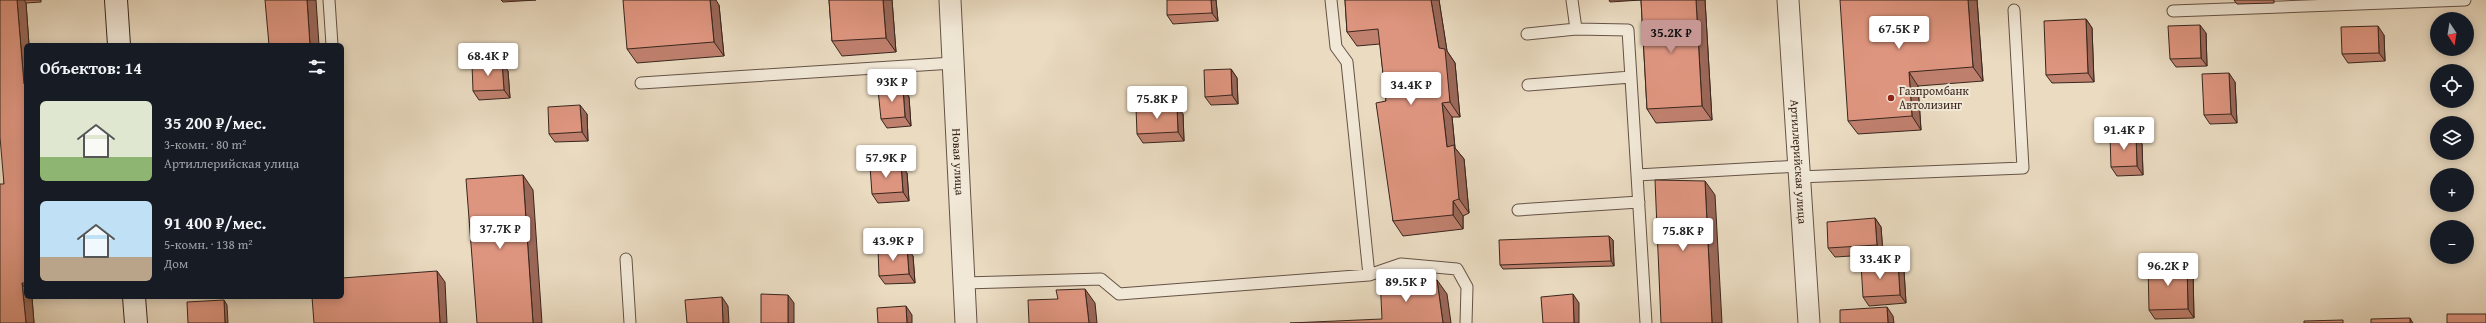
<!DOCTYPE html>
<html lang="ru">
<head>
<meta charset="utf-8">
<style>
  body { margin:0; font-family:"Gentium Book Plus",serif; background:#20242c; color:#f1f3f6; height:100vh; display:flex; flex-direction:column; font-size:15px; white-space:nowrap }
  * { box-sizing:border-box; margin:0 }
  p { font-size:13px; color:#9ea1a6 }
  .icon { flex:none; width:22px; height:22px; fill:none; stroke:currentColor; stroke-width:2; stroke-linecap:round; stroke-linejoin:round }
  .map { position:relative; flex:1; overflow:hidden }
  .panel { position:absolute; left:24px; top:43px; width:320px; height:256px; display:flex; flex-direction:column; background:#171b24; border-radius:6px; box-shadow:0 2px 10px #0003 }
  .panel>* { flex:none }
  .needle { width:26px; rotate:168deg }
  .buttons { position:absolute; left:2430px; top:12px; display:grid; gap:8px }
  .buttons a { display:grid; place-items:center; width:44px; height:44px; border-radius:50%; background:#171b24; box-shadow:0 2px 10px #0003; font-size:20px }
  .price { position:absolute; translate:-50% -34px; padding:0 9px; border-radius:4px; background:#fff; color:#222; font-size:13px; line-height:26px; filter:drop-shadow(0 1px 2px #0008) }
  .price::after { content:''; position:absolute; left:50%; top:24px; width:12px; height:9px; margin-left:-6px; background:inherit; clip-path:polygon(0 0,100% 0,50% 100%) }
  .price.active { background:#c59692; color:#111 }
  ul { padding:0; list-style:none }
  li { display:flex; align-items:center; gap:12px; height:100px; padding:0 16px }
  li span { display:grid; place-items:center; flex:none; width:112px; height:80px; border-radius:6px; color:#555 }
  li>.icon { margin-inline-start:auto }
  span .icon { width:48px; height:48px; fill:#fffc; stroke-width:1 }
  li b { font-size:17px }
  h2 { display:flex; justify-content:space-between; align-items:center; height:48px; padding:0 16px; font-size:17px }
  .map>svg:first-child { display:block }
</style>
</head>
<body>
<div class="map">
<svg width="2486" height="323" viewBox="0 0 2486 323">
  <rect width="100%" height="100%" fill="#eadbc1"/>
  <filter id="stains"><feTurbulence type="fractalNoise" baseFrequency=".005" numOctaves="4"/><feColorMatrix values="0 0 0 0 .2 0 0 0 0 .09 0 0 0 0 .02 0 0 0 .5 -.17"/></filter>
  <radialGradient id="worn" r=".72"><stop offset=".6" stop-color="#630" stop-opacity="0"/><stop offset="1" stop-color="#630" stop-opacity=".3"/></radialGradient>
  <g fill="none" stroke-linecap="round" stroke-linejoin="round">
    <defs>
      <path id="lane" d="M329,0L332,45
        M1331,0L1336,47L1347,62L1369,275
        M1572,0L1576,29L1628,30L1637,175
        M2173,11L2465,0
        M1527,34L1576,29
        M641,83L953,63
        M1528,85L1631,77
        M1799,177L2023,168L2014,10
        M1518,210L1639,202
        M626,259L630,323
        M964,283L1101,279L1119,294L1369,275L1401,264L1457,269L1467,287L1466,323
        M1646,323L1637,175L1799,166"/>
      <g id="street">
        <path id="s1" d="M950,0L966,323"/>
        <path id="s2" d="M1788,0L1809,323"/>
      </g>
      <path id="secondary" d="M116,0L119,45
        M134,297L136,323"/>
    </defs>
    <use href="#lane" stroke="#655347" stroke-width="13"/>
    <use href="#street" stroke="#655347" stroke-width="23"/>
    <use href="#secondary" stroke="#39261e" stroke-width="24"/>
    <use href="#lane" stroke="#f1e8d7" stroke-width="11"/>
    <use href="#street" stroke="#f1e8d7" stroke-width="21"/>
    <use href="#secondary" stroke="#f1e8d7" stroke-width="22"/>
  </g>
  <path fill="#bf806d" stroke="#39261e" d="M0,0H41V2L26,3L29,45H26V297H41L32,298L34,323H0L4,184Z
    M501,0H536L503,2Z
    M829,0H892L896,52L842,56L832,41Z
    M1216,0L1218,21L1173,24L1167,15Z
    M1345,0H1439L1447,51L1455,63L1460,117H1452L1455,148L1464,159L1469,213L1463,216V229L1403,236L1393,221L1386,101L1380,44L1357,46L1347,32Z
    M1609,0H1705L1712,120L1656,123L1647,109L1641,0L1610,2Z
    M1977,0L1983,81L1918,86L1921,130L1858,134L1848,121Z
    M2234,0H2274V3L2237,4Z
    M719,5L724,56L637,63L627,49Z
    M2086,19L2092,28L2094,82L2052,83L2046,75Z
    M2206,33L2207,66L2176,67L2170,59Z
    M2384,35L2385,61L2348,63L2342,54Z
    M1231,69L1237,78L1238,104L1211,105L1205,97Z
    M508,71L510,98L479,100L473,91Z
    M2235,82L2237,123L2210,124L2204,115Z
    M903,88L909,97L911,126L887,128L881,119Z
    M587,114L588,141L555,142L549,134Z
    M1183,114L1184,141L1143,143L1137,134Z
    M2136,135L2142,144L2143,175L2117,176L2111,167Z
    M907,173L909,201L878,203L872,194Z
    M1875,218L1881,227L1883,254L1835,257L1828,248Z
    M1613,240L1614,266L1503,269L1500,265Z
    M913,256L915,283L885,284L879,276Z
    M1898,262L1904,271L1906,303L1869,306L1863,297Z
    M2193,272L2194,318L2155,319L2149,310Z"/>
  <path fill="#9b6859" stroke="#39261e" d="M17,0H24L26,3L29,45H26V87L24,84Z
    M307,0H316L319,45H310Z
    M710,0H716L719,5L724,56L714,42Z
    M883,0H892L896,52L886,38Z
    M1211,0H1216L1218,21L1212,13Z
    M1431,0H1439L1447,51L1455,63L1460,117L1450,102L1439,48Z
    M1696,0H1705L1712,120L1702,106Z
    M1968,0H1977L1983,81L1973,67Z
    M2086,19L2092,28L2094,82L2088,73Z
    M2200,25L2206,33L2207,66L2201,58Z
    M2378,26L2384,35L2385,61L2379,53Z
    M502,62L508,71L510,98L504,90Z
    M1231,69L1237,78L1238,104L1232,95Z
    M1909,72L1918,86L1921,130L1912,116Z
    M2229,73L2235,82L2237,123L2231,114Z
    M903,88L909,97L911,126L905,117Z
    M1442,103L1452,117L1455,148L1464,159L1469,213L1459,199L1447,147Z
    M580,105L587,114L588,141L582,132Z
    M1177,106L1183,114L1184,141L1178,132Z
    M2136,135L2142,144L2143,175L2137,166Z
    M901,164L907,173L909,201L903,192Z
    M523,175L533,190L542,323H533Z
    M1705,181L1715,195L1722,323H1712Z
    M1453,201L1463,216V229L1453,215Z
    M1875,218L1881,227L1883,254L1877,245Z
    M1609,236L1613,240L1614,266L1611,261Z
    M907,247L913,256L915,283L909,274Z
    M1898,262L1904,271L1906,303L1900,295Z
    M2187,264L2193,272L2194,318L2188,309Z
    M437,271L445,282L447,323H440Z
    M1406,276L1415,290L1406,283Z
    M1437,280L1447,294L1451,323H1443Z
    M22,283L26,290V297H31L32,298L34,323H26Z
    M1085,289L1095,303L1097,323H1089Z
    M1573,294L1579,303V323H1574Z
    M788,295L794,303V323H788Z
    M722,297L728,306L729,323H723Z
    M224,300L227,305L228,323H225Z
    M906,306L912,315V323H907Z
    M1887,307L1893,316L1894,323H1888Z
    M2410,318L2413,323H2410Z"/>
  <path fill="#de957f" stroke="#39261e" d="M0,0H17L24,84H26V283H22L26,323H0V184H4L0,137Z
    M265,0H307L310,45H269Z
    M623,0H710L714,42L627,49Z
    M829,0H883L886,38L832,41Z
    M1167,0H1211L1212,13L1167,15Z
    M1345,0H1431L1439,48L1445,49L1450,102L1442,103L1447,147L1454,145L1459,199L1453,201V215L1393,221L1376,103L1386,101L1378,29L1347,32Z
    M1641,0H1696L1702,106L1647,109Z
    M1840,0H1968L1973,67L1909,72L1912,116L1848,121Z
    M2086,19L2088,73L2046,75L2044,21Z
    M2200,25L2201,58L2170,59L2168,26Z
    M2378,26L2379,53L2342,54L2341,27Z
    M502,62L504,90L473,91L472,64Z
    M1231,69L1232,95L1205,97L1204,70Z
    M2229,73L2231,114L2204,115L2202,74Z
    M903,88L905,117L881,119L878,90Z
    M580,105L582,132L549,134L548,107Z
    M1177,106L1178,132L1137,134L1136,108Z
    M2136,135L2137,166L2111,167L2110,136Z
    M901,164L903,192L872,194L870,166Z
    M523,175L533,323H477L466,179Z
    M1655,180L1705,181L1712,323H1661Z
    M1875,218L1877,245L1828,248L1827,222Z
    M1609,236L1611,261L1500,265L1499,240Z
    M907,247L909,274L879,276L878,249Z
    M1898,262L1900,295L1863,297L1861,264Z
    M2187,264L2188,309L2149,310L2148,265Z
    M437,271L440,323H314L312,297H342V278Z
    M1406,276V283L1437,280L1443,323H1290L1382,319L1380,278Z
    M1085,289L1089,323H1029L1028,300L1058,299L1056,290Z
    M761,294L788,295V323H761Z
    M1573,294L1574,323H1543L1541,297Z
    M722,297L723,323H687L685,300Z
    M224,300L225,323H188L187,302Z
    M906,306L907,323H878L877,308Z
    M1887,307L1888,323H1840V310Z
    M2447,314H2486V323H2447Z
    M2410,318V323H2371V319Z
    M2343,320V323H2304V321Z"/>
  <circle fill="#8f2418" stroke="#f1e8d7" stroke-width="1.5" cx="1891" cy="98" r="4"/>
  <g text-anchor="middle" stroke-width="4" stroke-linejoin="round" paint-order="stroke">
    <g font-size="12" fill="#39261e" stroke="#f1e8d7" text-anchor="start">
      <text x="1899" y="95">Газпромбанк<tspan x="1899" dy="14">Автолизинг</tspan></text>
    </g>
    <g font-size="12" fill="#39261e" stroke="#f1e8d7">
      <text dy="4" stroke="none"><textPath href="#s1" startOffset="162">Новая улица</textPath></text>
      <text dy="4" stroke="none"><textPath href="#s2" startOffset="162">Артиллерийская улица</textPath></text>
    </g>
  </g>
  <rect width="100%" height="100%" filter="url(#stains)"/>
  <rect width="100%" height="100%" fill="url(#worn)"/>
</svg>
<div class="buttons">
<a><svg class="needle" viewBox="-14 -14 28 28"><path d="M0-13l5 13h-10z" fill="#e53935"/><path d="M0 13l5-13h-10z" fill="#9ea1a6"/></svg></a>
<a><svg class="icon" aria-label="locate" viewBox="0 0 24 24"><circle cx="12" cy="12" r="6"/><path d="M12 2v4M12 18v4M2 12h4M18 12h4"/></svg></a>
<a><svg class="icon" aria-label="layers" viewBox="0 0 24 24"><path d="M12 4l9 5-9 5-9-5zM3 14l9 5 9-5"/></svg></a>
<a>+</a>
<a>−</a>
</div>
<b class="price" style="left:1899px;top:50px">67.5K ₽</b>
<b class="price active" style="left:1671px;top:54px">35.2K ₽</b>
<b class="price" style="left:488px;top:77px">68.4K ₽</b>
<b class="price" style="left:892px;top:103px">93K ₽</b>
<b class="price" style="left:1411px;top:106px">34.4K ₽</b>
<b class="price" style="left:1157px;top:120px">75.8K ₽</b>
<b class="price" style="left:2124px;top:151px">91.4K ₽</b>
<b class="price" style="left:886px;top:179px">57.9K ₽</b>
<b class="price" style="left:500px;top:250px">37.7K ₽</b>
<b class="price" style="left:1683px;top:252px">75.8K ₽</b>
<b class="price" style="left:893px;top:262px">43.9K ₽</b>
<b class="price" style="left:1880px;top:280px">33.4K ₽</b>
<b class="price" style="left:2168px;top:287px">96.2K ₽</b>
<b class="price" style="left:1406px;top:303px">89.5K ₽</b>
<section class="panel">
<h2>Объектов: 14<svg class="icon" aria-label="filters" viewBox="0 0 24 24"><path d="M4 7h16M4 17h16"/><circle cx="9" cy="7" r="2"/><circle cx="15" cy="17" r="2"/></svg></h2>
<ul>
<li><span style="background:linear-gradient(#dfe7d0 70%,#8fb573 0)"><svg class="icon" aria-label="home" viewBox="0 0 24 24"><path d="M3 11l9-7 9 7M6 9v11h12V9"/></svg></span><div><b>35 200 ₽/мес.</b><p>3-комн. · 80 m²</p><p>Артиллерийская улица</p></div></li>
<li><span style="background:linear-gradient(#bfe0f5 70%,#b9a48a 0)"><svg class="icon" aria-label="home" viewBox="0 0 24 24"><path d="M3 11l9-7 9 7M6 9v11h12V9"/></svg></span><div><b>91 400 ₽/мес.</b><p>5-комн. · 138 m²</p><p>Дом</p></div></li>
</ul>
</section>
</div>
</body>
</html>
